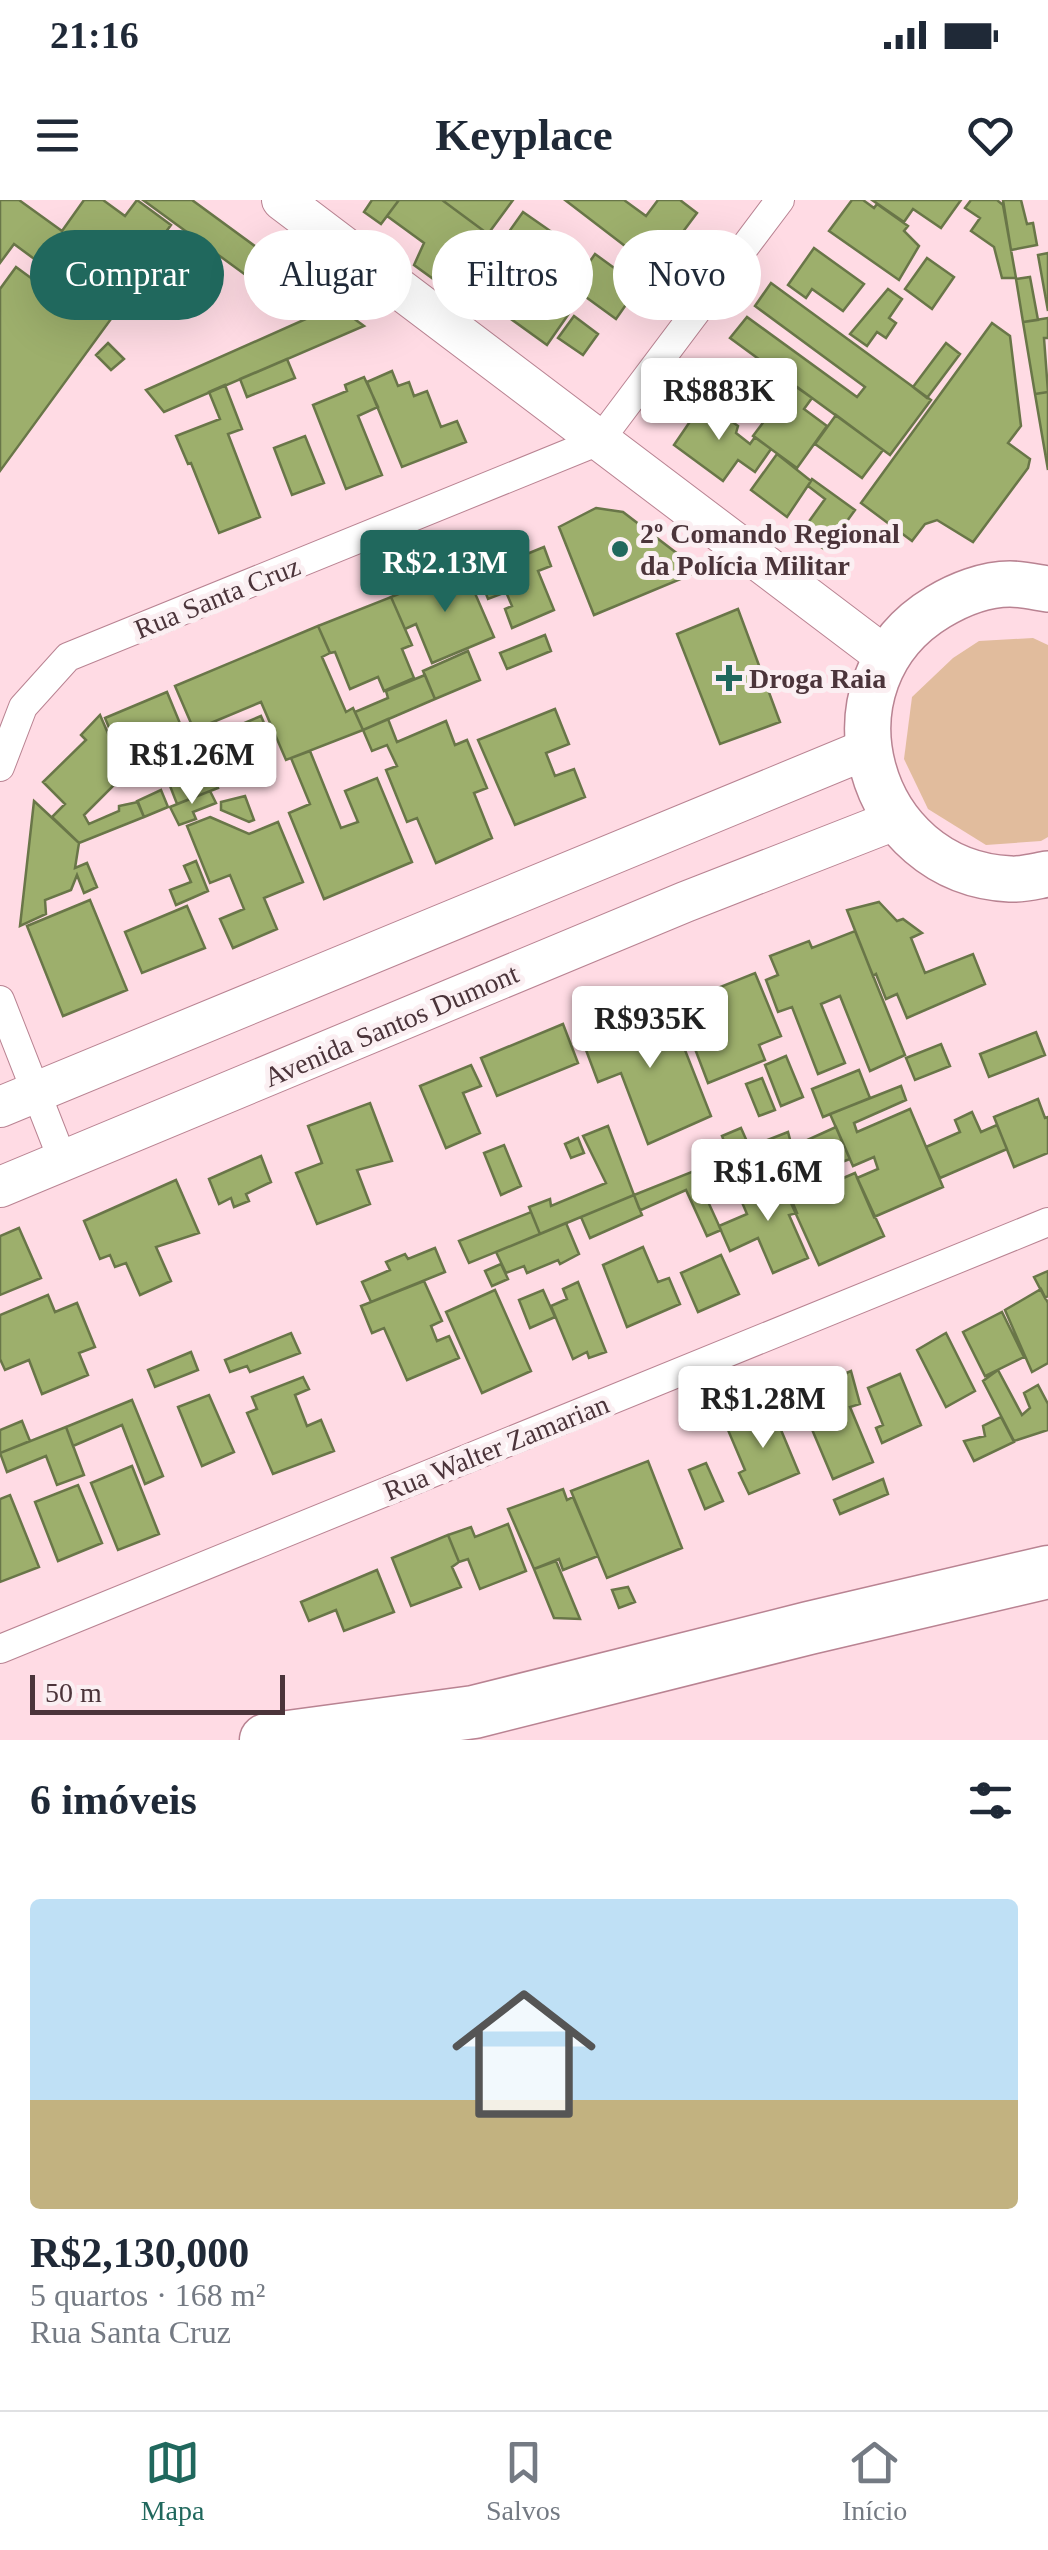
<!DOCTYPE html>
<html lang="pt">
<head>
<meta charset="utf-8">
<style>
  body { margin:0; font-family:Georgia,serif; background:#f6f6f7; color:#1f2937; height:100vh; display:flex; flex-direction:column; font-size:38px; white-space:nowrap }
  * { box-sizing:border-box; margin:0 }
  p { font-size:32px; color:#747a83 }
  .icon { flex:none; width:55px; height:55px; fill:none; stroke:currentColor; stroke-width:2; stroke-linecap:round; stroke-linejoin:round }
  .map { position:relative; height:1540px; overflow:hidden }
  .drawer { display:flex; flex-direction:column; background:#fff; flex:1 }
  .drawer>* { flex:none }
  .hud { position:absolute; left:30px; top:30px; width:990px; height:90px; display:flex; gap:20px }
  .scale { position:absolute; left:30px; bottom:25px; width:255px; box-sizing:border-box; padding-left:10px; border:5px solid #4b343a; border-top:0; font-size:28px; line-height:35px; white-space:nowrap; color:#4b343a; -webkit-text-stroke:8px #fbeff2; paint-order:stroke }
  .price { position:absolute; translate:-50% -85px; padding:0 22px; border-radius:10px; background:#fff; color:#222; font-size:32px; line-height:65px; filter:drop-shadow(0 2px 5px #0008) }
  .price::after { content:''; position:absolute; left:50%; top:60px; width:30px; height:22px; margin-left:-15px; background:inherit; clip-path:polygon(0 0,100% 0,50% 100%) }
  .price.selected { background:#20685d; color:#fff }
  ul { padding:0; list-style:none }
  li { display:grid; align-content:center; gap:20px; height:530px; padding:0 30px }
  li+li { border-top:2px solid #e0e1e3 }
  li span { display:grid; place-items:center; height:310px; border-radius:10px; color:#555 }
  li>.icon { margin-inline-start:auto }
  span .icon { width:180px; height:180px; fill:#fffc; stroke-width:1 }
  li b { font-size:42px }
  h2 { display:flex; justify-content:space-between; align-items:center; height:120px; padding:0 30px; font-size:42px }
  .chip { padding:0 35px; border-radius:45px; background:#fff; box-shadow:0 10px 40px #0002; font-size:35px; line-height:90px }
  .chip.selected { background:#20685d; color:#fff }
  .status { display:flex; justify-content:space-between; align-items:center; height:70px; padding:0 50px; background:#fff; direction:ltr }
  .status svg { height:28px; fill:currentColor }
  header { display:flex; justify-content:space-between; align-items:center; height:130px; padding:0 30px; background:#fff; font-size:45px; font-weight:700 }
  .dock { display:flex; justify-content:space-around; align-items:center; height:140px; border-top:2px solid #e0e1e3; background:#fff; font-size:28px; color:#747a83 }
  .dock a { display:grid; justify-items:center; gap:5px }
  .dock .selected { color:#20685d }
  .map>svg:first-child { display:block }
</style>
</head>
<body>
<div class="status"><b>21:16</b><svg viewBox="0 0 49 12"><path d="M0 12V9h3v3zM5 12V6h3v6zM10 12V3h3v9zM15 12V0h3v12zM26 1h20v11H26zM47 4h2v5h-2z"/></svg></div>
<header><svg class="icon" aria-label="menu" viewBox="0 0 24 24"><path d="M4 6h16M4 12h16M4 18h16"/></svg>Keyplace<svg class="icon" aria-label="heart" viewBox="0 0 24 24"><path d="M12 20l-8-8c-3-5 5-10 8-4 3-6 11-1 8 4z"/></svg></header>
<div class="map">
<svg width="1048" height="1540" viewBox="0 0 1048 1540">
  <rect width="100%" height="100%" fill="#ffdbe4"/>
  <path fill="#e1bc9d" d="M1033,438L1048,445V637L1041,641L986,645L928,609L904,559L912,497L953,458L979,441Z"/>
  <path fill="#9daf6c" stroke="#697648" stroke-width="2.5" d="M0,0H19L62,31L84,0H103L125,16L137,0L171,25L159,41L165,45L0,271V89L16,67L46,89L56,75L14,44L0,63Z
    M143,0H192L364,126L164,212L146,190L306,119Z
    M372,0H399L381,24L364,12Z
    M399,0H442L488,34L447,89L414,65L424,43L387,16Z
    M442,0H513L488,34Z
    M565,0H624L646,16L658,0H680L697,13L655,69Z
    M852,0H863L874,8L877,4L908,26L904,31L919,46L899,80L829,31Z
    M872,0H961L941,28L913,9L904,22Z
    M971,0H997L1003,5L1016,78H1002L994,47L971,31L980,18L965,8Z
    M1003,0H1021L1027,24L1033,23L1037,45L1011,50Z
    M523,12L569,44L551,69L506,36Z
    M814,48L864,84L843,111L812,89L806,98L788,85Z
    M489,52L501,60L505,54L516,61L486,103L464,86Z
    M1048,53V111L1038,55Z
    M595,54L639,86L616,119L572,87Z
    M927,58L954,77L932,109L905,89Z
    M1030,77L1038,120L1023,122L1016,79Z
    M527,81L570,112L547,145L504,114Z
    M771,83L931,200L890,255L730,138L747,117L857,197L865,187L755,106Z
    M888,89L902,99L889,118L896,123L886,138L877,132L867,146L850,134Z
    M574,116L598,134L583,155L558,138Z
    M1048,118V138H1044L1048,192L1035,194L1023,122Z
    M992,123L1010,136L1021,226L1008,243L1030,259L1028,268L973,342L937,320L925,324L912,341L861,303Z
    M108,143L124,159L111,170L96,155Z
    M946,143L960,154L927,198L913,187Z
    M287,159L295,178L247,197L240,179Z
    M392,171L398,186L409,182L414,196L427,191L441,227L457,221L466,242L402,267L367,182Z
    M364,177L378,207L358,216L382,275L346,289L313,205L347,191L345,185Z
    M792,184L812,198L804,209L827,226L797,268L753,236Z
    M225,185L242,229L228,234L260,317L219,333L191,263L188,264L176,236L220,219L209,192Z
    M1048,192V270L1035,194Z
    M704,201L738,226L736,233L750,244L755,237L771,249L755,272L738,260L723,281L674,245Z
    M836,215L883,250L862,278L815,244Z
    M305,236L324,283L292,295L274,248Z
    M777,254L811,281L787,317L751,290Z
    M812,279L855,310L826,350L800,334L825,299L808,286Z
    M596,308L623,312L700,371L594,415L559,327Z
    M513,347L517,358L544,347L551,366L538,371L554,410L512,428L505,409L512,406L506,392L488,399L474,363Z
    M464,368L494,437L432,463L416,424L405,429L391,397Z
    M391,397L412,445L402,449L414,478L384,491L378,477L350,489L335,452L330,453L318,426Z
    M738,409L780,522L720,544L677,434Z
    M318,426L330,453L322,457L346,512L353,508L363,530L286,560L261,502L194,530L175,486Z
    M545,435L551,451L507,469L500,453Z
    M468,451L480,480L435,499L423,471Z
    M425,475L435,499L363,530L355,512L388,498L386,491Z
    M167,492L191,550L137,572L131,558L146,552L140,538L117,547L105,518Z
    M555,509L569,544L546,553L555,576L574,569L585,597L515,625L478,540Z
    M100,515L120,561L113,568L122,577L84,615L89,624L119,611V606L138,602L144,617L79,643L52,617L65,604L43,582L86,540L81,535Z
    M261,516L270,537L225,556L216,535Z
    M388,519L397,542L446,521L455,545L467,540L487,588L474,593L492,638L436,663L417,618L407,622L386,570L397,566L387,545L372,551L363,530Z
    M310,551L341,628L358,622L345,591L377,578L412,662L324,699L289,613L310,604L291,558Z
    M210,569L218,588L177,604L170,586Z
    M161,590L168,607L144,617L137,601Z
    M210,591L216,603L193,612L196,619L179,625L170,607Z
    M245,596L254,620L249,622L221,610V602Z
    M34,601L79,643L75,668L87,663L97,687L84,693L77,675L71,690L45,700L46,714L20,726Z
    M210,617L249,634L278,622L303,682L264,698L277,729L233,748L220,719L244,709L230,675L210,683L187,626Z
    M196,661L208,691L176,705L170,690L191,682L184,666Z
    M90,700L127,790L63,816L27,726Z
    M879,702L897,721L903,719L922,733L911,738L925,773L973,754L985,784L907,818L897,794L886,799L876,774L873,776L847,710Z
    M187,706L205,748L142,773L125,732Z
    M855,731L905,855L870,871L840,796L821,804L845,863L818,874L792,807L778,812L766,780L778,775L770,756L809,741L812,748Z
    M755,773L781,836L759,845L765,860L708,883L678,804Z
    M668,807L711,916L648,944L621,873L598,882L580,834L632,814L635,820Z
    M563,824L578,863L497,896L481,858Z
    M1036,832L1045,855L989,877L980,854Z
    M941,844L950,866L915,880L906,858Z
    M786,856L803,897L781,906L765,865Z
    M471,865L481,886L463,893L480,933L446,948L420,886Z
    M859,870L870,898L823,917L812,889Z
    M762,878L775,910L759,916L746,884Z
    M901,886L906,900L854,923L857,932L910,909L943,987L874,1017L857,978L878,969L874,957L853,966L830,914Z
    M1038,899L1045,918L1048,917V953L1014,967L994,917Z
    M370,903L392,961L357,970L370,1004L317,1024L296,973L322,963L308,926Z
    M972,912L981,932L997,925L1007,949L940,978L926,947L960,932L955,920Z
    M608,926L634,995L540,1034L529,1007L550,999L551,1006L606,983L583,936Z
    M836,927L850,959L793,980L782,955L774,959L765,941L788,932L792,947Z
    M741,928L749,946L729,954L722,936Z
    M578,938L584,953L571,958L565,944Z
    M767,942L776,964L704,993L695,972Z
    M504,945L521,986L501,995L484,953Z
    M261,956L271,982L246,994L249,1001L234,1007L231,998L219,1004L209,979Z
    M694,971L721,1030L707,1036L686,990L641,1010L639,1008L634,995Z
    M855,973L884,1036L819,1065L790,1001Z
    M781,975L797,1013L789,1015L808,1058L773,1073L758,1038L730,1051L719,1026L747,1014L738,993Z
    M176,980L199,1033L156,1047L171,1081L140,1095L126,1063L115,1067L110,1055L100,1059L84,1021Z
    M634,995L642,1015L590,1038L581,1017Z
    M531,1012L540,1034L469,1063L459,1041Z
    M566,1023L579,1054L560,1064L558,1060L527,1073L524,1066L506,1073L496,1052Z
    M19,1028L41,1078L0,1095V1036Z
    M643,1047L658,1082L669,1078L680,1104L627,1127L603,1065Z
    M435,1048L445,1072L371,1102L362,1082L390,1070L386,1062L405,1054L408,1059Z
    M721,1055L739,1094L698,1112L681,1073Z
    M501,1064L508,1079L492,1086L485,1071Z
    M1048,1071V1096L1045,1098L1034,1077Z
    M424,1081L442,1121L431,1126L437,1141L449,1136L459,1158L407,1180L384,1128L372,1133L361,1106Z
    M578,1082L606,1152L589,1158L587,1152L573,1159L551,1106L567,1099L563,1089Z
    M1041,1089L1048,1103V1163L1032,1172L1005,1110Z
    M495,1090L531,1171L482,1193L446,1112Z
    M543,1090L555,1117L530,1128L519,1100Z
    M48,1095L55,1112L77,1103L95,1147L79,1153L88,1175L42,1194L29,1160L5,1170L0,1159V1115Z
    M1002,1112L1024,1157L985,1176L963,1132Z
    M291,1133L300,1153L250,1172L247,1166L230,1172L225,1160Z
    M946,1133L975,1191L946,1207L917,1150Z
    M191,1152L198,1170L155,1187L148,1170Z
    M998,1170L1022,1215L1030,1208L1024,1193L1038,1185L1048,1204V1230L1014,1241L983,1181Z
    M851,1171L860,1204L850,1207L873,1262L833,1279L797,1194Z
    M900,1174L921,1225L882,1243L876,1228L883,1225L868,1188Z
    M303,1177L309,1189L295,1195L307,1226L321,1220L334,1251L273,1274L247,1213L257,1209L252,1197Z
    M209,1195L234,1252L202,1266L178,1207Z
    M132,1200L163,1276L145,1284L122,1225L73,1246L66,1227Z
    M771,1206L799,1273L749,1294L739,1273L745,1270L728,1230L746,1222L744,1218Z
    M1001,1217L1014,1242L974,1261L964,1241L985,1236L983,1226Z
    M22,1221L30,1241L0,1253V1230Z
    M66,1227L84,1275L57,1285L46,1256L7,1272L0,1253Z
    M648,1261L682,1348L607,1378L571,1291Z
    M706,1263L723,1301L705,1309L689,1270Z
    M132,1266L159,1334L118,1350L91,1283Z
    M883,1279L888,1294L840,1314L834,1300Z
    M78,1285L102,1343L58,1361L35,1302Z
    M563,1289L567,1300L573,1297L598,1356L563,1370L559,1359L534,1369L508,1309Z
    M10,1295L39,1367L0,1382V1299Z
    M508,1324L526,1371L480,1389L468,1359L459,1362L448,1335L471,1327L475,1337Z
    M448,1335L459,1362L452,1367L461,1387L411,1406L392,1358Z
    M556,1361L580,1419L554,1418L534,1369Z
    M377,1370L394,1412L344,1431L336,1410L309,1421L301,1402Z
    M628,1387L635,1402L619,1408L612,1390Z"/>
  <g fill="none" stroke-linecap="round" stroke-linejoin="round">
    <defs>
      <path id="street" d="M0,567L23,507L68,457L599,241L780,0
        M0,800L63,961
        M0,1449L1048,1022"/>
      <path id="secondary" d="M282,0L886,457
        M0,907L867,549
        M0,987L685,702L895,620"/>
      <path id="primary" d="M1048,389C1035,387 1022,384 1010,384C985,384 958,395 938,407C813,482 866,672 1010,679C1022,680 1036,676 1048,674"/>
      <path id="highway" d="M266,1540L474,1512L809,1428L1048,1372"/>
    </defs>
    <use href="#street" stroke="#b98392" stroke-width="30"/>
    <use href="#secondary" stroke="#b98392" stroke-width="42"/>
    <use href="#primary" stroke="#b98392" stroke-width="48"/>
    <use href="#highway" stroke="#b98392" stroke-width="55"/>
    <use href="#street" stroke="#fff" stroke-width="28"/>
    <use href="#secondary" stroke="#fff" stroke-width="40"/>
    <use href="#primary" stroke="#fff" stroke-width="45"/>
    <use href="#highway" stroke="#fff" stroke-width="52"/>
  </g>
  <g fill="#20685d" stroke="#fbeff2" stroke-width="4">
    <circle cx="620" cy="349" r="10"/>
    <path d="M724 463h10v10h10v10h-10v10h-10v-10h-10v-10h10z"/>
  </g>
  <g text-anchor="middle" stroke-width="10" stroke-linejoin="round" paint-order="stroke">
    <g font-size="28" font-weight="bold" fill="#4b343a" stroke="#fbeff2" text-anchor="start">
      <text x="640" y="343">2º Comando Regional<tspan x="640" dy="32">da Polícia Militar</tspan></text>
      <text x="749" y="488">Droga Raia</text>
    </g>
    <g font-size="28" fill="#4b343a" stroke="#fbeff2">
      <text transform="translate(217 397) rotate(-22)" y="10">Rua Santa Cruz</text>
      <text transform="translate(391 825) rotate(-23)" y="10">Avenida Santos Dumont</text>
      <text transform="translate(496 1247) rotate(-22)" y="10">Rua Walter Zamarian</text>
    </g>
  </g>
</svg>
<div class="scale">50 m</div>
<b class="price" style="left:719px;top:243px">R$883K</b>
<b class="price selected" style="left:445px;top:415px">R$2.13M</b>
<b class="price" style="left:192px;top:607px">R$1.26M</b>
<b class="price" style="left:650px;top:871px">R$935K</b>
<b class="price" style="left:768px;top:1024px">R$1.6M</b>
<b class="price" style="left:763px;top:1251px">R$1.28M</b>
<div class="hud">
<a class="chip selected">Comprar</a>
<a class="chip">Alugar</a>
<a class="chip">Filtros</a>
<a class="chip">Novo</a>
</div>
</div>
<section class="drawer">
<h2>6 imóveis<svg class="icon" aria-label="filters" viewBox="0 0 24 24"><path d="M4 7h16M4 17h16"/><circle cx="9" cy="7" r="2"/><circle cx="15" cy="17" r="2"/></svg></h2>
<ul>
<li><span style="background:linear-gradient(#bfe0f5 65%,#c2b280 0)"><svg class="icon" aria-label="home" viewBox="0 0 24 24"><path d="M3 11l9-7 9 7M6 9v11h12V9"/></svg></span><div><b>R$2,130,000</b><p>5 quartos · 168 m²</p><p>Rua Santa Cruz</p></div></li>
</ul>
</section>
<nav class="dock">
<a class="selected"><svg class="icon" aria-label="map" viewBox="0 0 24 24"><path d="M3 6l6-2 6 2 6-2v14l-6 2-6-2-6 2zM9 4v14M15 6v14"/></svg>Mapa</a>
<a><svg class="icon" aria-label="saved" viewBox="0 0 24 24"><path d="M7 4h10v16l-5-4-5 4z"/></svg>Salvos</a>
<a><svg class="icon" aria-label="home" viewBox="0 0 24 24"><path d="M3 11l9-7 9 7M6 9v11h12V9"/></svg>Início</a>
</nav>
</body>
</html>
